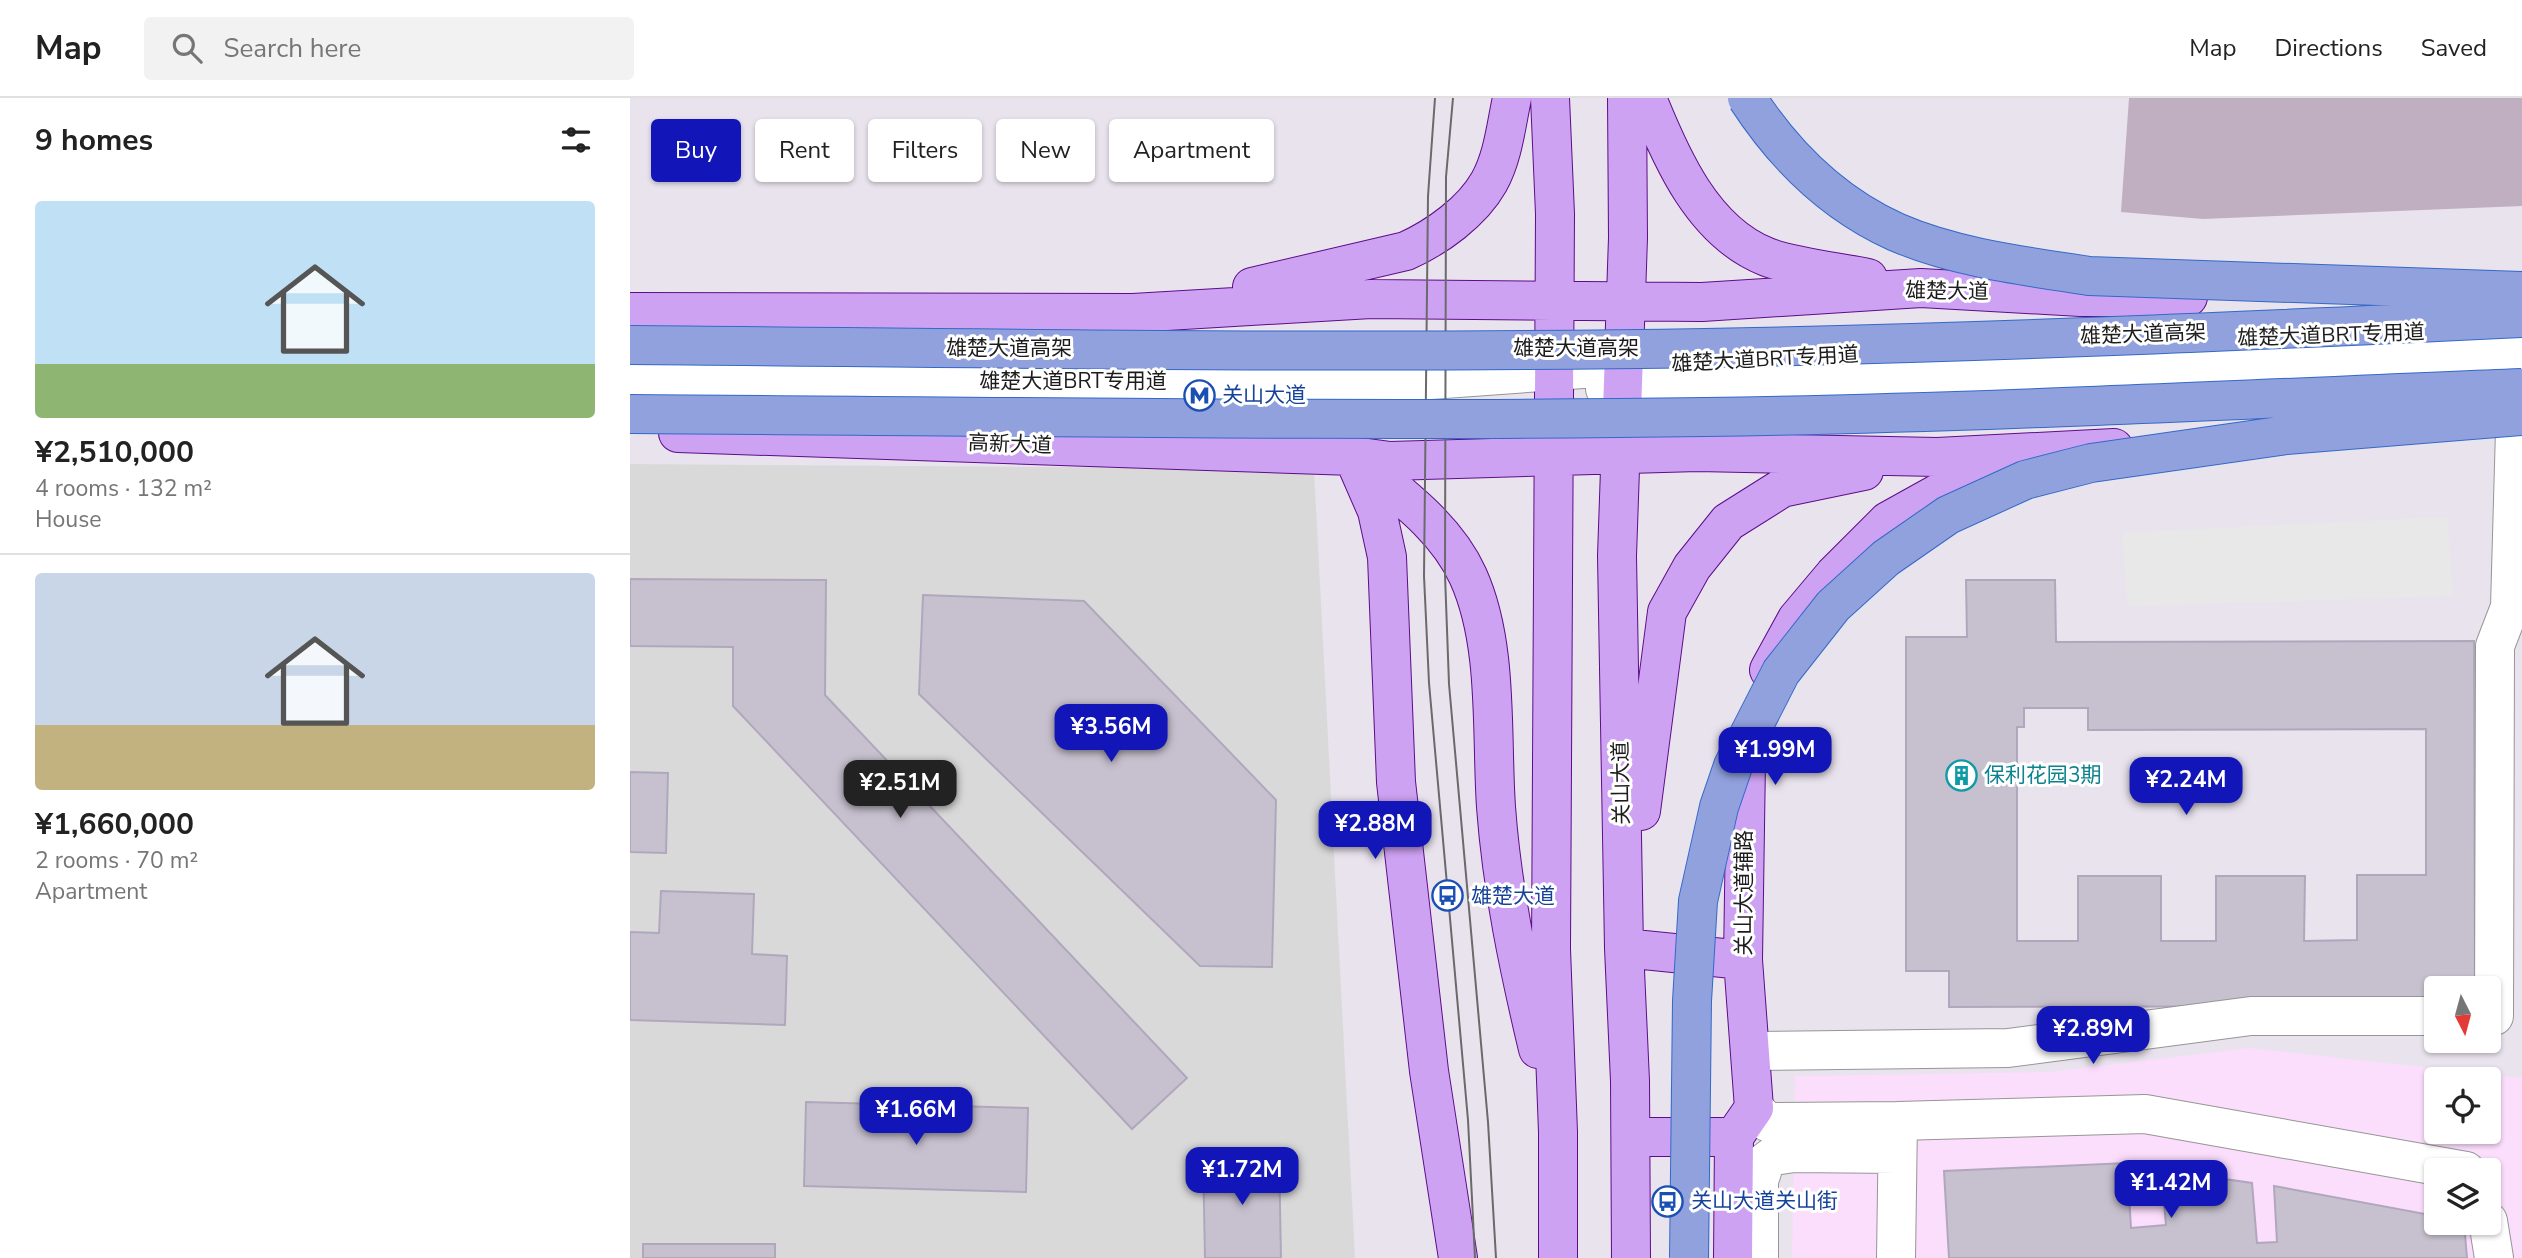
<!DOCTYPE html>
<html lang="en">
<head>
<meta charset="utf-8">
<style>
  body { margin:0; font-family:"Nunito Sans","Noto Sans SC",sans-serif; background:#f2f2f2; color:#222; height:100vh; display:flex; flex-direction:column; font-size:26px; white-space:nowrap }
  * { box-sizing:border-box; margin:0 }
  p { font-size:23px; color:#767676 }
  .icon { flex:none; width:38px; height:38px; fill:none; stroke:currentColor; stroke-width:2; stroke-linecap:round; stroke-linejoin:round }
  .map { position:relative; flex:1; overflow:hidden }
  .details { display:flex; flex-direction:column; background:#fff; width:630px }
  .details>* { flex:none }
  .top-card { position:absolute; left:21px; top:21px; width:665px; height:63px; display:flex; gap:14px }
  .needle { width:46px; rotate:174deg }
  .controls { position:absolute; left:1794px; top:878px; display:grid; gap:14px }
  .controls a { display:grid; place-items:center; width:77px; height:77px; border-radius:7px; background:#fff; box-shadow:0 2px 5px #0004; font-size:35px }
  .price { position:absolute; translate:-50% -60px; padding:0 16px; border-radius:14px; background:#1215b7; color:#fff; font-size:23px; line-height:46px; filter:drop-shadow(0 2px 4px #0008) }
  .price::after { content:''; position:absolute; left:50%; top:42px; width:21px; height:16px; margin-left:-10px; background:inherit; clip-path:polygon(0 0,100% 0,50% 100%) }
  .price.active { background:#222; color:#fff }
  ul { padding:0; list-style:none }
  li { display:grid; align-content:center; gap:14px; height:371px; padding:0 35px }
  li+li { border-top:2px solid #e0e0e0 }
  li span { display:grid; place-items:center; height:217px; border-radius:7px; color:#555 }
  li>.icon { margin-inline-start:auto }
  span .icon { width:126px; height:126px; fill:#fffc; stroke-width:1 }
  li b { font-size:30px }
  h2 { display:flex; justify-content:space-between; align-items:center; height:84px; padding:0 35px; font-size:30px }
  .tag { padding:0 24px; border-radius:7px; background:#fff; box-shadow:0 2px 5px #0004; font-size:24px; line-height:63px }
  .tag.active { background:#1215b7; color:#fff }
  header { display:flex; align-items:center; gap:42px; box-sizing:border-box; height:98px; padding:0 35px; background:#fff; border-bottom:2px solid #e0e0e0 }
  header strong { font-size:33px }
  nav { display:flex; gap:38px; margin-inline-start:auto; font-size:24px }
  .search { width:490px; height:63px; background:#f2f2f2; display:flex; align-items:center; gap:18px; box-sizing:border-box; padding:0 24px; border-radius:7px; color:#767676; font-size:26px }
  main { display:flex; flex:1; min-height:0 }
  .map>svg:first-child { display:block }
</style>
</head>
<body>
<header>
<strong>Map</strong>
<div class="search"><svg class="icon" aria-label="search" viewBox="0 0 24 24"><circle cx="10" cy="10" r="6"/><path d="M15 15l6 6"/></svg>Search here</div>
<nav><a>Map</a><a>Directions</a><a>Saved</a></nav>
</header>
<main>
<section class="details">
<h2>9 homes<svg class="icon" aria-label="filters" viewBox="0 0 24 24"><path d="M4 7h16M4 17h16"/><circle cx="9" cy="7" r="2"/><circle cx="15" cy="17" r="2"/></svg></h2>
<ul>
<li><span style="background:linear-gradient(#bfe0f5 75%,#8fb573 0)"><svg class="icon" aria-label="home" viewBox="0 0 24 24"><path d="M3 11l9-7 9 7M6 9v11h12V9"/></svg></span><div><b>¥2,510,000</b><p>4 rooms · 132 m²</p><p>House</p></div></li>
<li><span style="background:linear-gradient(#c9d6e8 70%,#c2b280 0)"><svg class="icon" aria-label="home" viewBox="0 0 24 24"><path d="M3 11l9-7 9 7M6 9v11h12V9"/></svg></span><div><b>¥1,660,000</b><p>2 rooms · 70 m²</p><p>Apartment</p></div></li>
</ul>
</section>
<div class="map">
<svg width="1892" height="1160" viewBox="0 0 1892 1160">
  <rect width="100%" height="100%" fill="#e9e3ed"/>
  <path fill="#d9d9da" d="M0,366L684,371L725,1160H0Z"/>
  <path fill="#fbddfc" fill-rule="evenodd" d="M1619,950L1892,980V1160H1162L1165,978L1418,974ZM1806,982H1858V1034H1806ZM1806,1073H1858V1125H1806Z"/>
  <path fill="#c0afc0" d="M1499,0H1892V108L1573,121L1491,114Z"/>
  <path fill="#e8e8e8" d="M1817,419L1823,498L1498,508L1492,435Z"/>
  <path fill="#c7c1cf" stroke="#b0a7bd" stroke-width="2" fill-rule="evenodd" d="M0,481L196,482L195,597L557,980L502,1031L103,608V549L0,548Z
    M1336,482H1425L1426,544L1844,543L1845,891H1806V908L1319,909V873H1276V539H1337ZM1394,610H1458V632L1796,631V777H1727V842L1674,843L1675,778H1586V843H1531V778H1448V843H1387V629H1394Z
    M293,497L454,503L646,702L642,869L570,868L289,596Z
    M0,674L38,675L36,755L0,754Z
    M31,793L124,796L122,856L157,858L155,927L0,922V834L29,835Z
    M176,1004L398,1010L396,1094L174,1088Z
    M649,1057L651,1160H575L573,1058Z
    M1497,1065L1501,1130L1536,1127L1531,1072L1622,1085L1627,1145L1647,1144L1644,1088L1806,1118V1125H1834L1837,1160H1319L1314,1073Z
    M13,1146H145V1160H13Z"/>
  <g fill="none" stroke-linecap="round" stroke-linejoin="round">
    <defs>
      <path id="minor" d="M0,281L758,285L1009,267
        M975,291L1077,284L1306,279L1892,255
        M1858,918H1864L1865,548L1880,509L1885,332
        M1120,953L1378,950L1621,918H1806
        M1124,1010L1137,1024L1268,1023
        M1858,1123L1864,1160
        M1129,1160V1083L1135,1064L1143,1058L1164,1055L1267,1056
        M1266,1160L1268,1023L1515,1016L1836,1073"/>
      <path id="major" d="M920,0L925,116L921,851L928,1034V1160
        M997,0L998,140L987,458L994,850L1000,983L1001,1160
        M1017,0C1041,60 1073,134 1137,159C1164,169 1209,174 1238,180
        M622,189L776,153C807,139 842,114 859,84C873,59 876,28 882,0
        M0,214L503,215L741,201L1072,204L1291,190L1451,199H1558
        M48,335L723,358L760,363L1068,354L1307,359L1484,350
        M723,358L747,413L757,459L766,684L799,973L828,1160
        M729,363C769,396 816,429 838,478C869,546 861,636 866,709C872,791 889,871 908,951
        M1139,572L1167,521L1204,477L1258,423L1312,393L1390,369
        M1011,713L1037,514L1062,469L1098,424L1152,390L1234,373
        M994,850L1113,862
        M1001,1039H1092
        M1103,1160L1104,1039L1124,1010L1113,862L1116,663L1122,641"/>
    </defs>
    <use href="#minor" stroke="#969696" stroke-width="40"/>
    <use href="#major" stroke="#5d0d88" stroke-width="40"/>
    <use href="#minor" stroke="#fff" stroke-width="38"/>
    <use href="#major" stroke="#cea2f3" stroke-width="38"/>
    <path stroke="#6a6a6a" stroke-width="2" d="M805,0L798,98L794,478L799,585L838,1022L845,1160
      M823,0L816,79L815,477L819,586L858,1024L866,1160"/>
    <defs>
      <path id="highway-bridge" d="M1117,0C1154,57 1204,106 1266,134C1326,160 1395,168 1459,178L1892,193
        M0,247C358,250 717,256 1075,250C1347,245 1620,233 1892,220
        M0,316C358,318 717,324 1075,319C1347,315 1620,301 1892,290
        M1059,1160L1062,903L1068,803L1089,709L1103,668L1151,574L1203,508L1256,460L1318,417L1395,382L1461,365L1656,337L1892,318"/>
    </defs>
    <use href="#highway-bridge" stroke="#3369c8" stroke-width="40" stroke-linecap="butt"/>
    <use href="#highway-bridge" stroke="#91a1de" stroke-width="38"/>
  </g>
  <defs>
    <symbol id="metro-ring" viewBox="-11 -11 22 22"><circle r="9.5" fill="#fff" stroke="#1a4fb4" stroke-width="1.5"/><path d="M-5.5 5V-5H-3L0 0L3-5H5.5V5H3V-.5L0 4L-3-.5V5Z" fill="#1a4fb4"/></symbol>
    <symbol id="building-ring" viewBox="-11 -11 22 22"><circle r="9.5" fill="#fff" stroke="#0f9aa8" stroke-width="1.5"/><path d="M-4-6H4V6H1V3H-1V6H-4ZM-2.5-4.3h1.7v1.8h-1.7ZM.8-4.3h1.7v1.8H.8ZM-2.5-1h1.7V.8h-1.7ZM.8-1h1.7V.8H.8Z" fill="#0f9aa8"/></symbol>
    <symbol id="bus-ring" viewBox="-11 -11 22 22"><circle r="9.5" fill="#fff" stroke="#1a4fb4" stroke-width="1.5"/><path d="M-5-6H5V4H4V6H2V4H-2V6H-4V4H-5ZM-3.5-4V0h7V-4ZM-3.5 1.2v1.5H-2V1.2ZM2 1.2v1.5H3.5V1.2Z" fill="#1a4fb4"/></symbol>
  </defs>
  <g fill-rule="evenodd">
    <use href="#metro-ring" x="552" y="280" width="35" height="35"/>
    <use href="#building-ring" x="1314" y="660" width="35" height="35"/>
    <use href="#bus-ring" x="800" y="780" width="35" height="35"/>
    <use href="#bus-ring" x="1020" y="1086" width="35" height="35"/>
  </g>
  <g text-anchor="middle" stroke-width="6" stroke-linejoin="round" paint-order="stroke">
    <g font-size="21" fill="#1c1c1c" stroke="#fff">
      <text transform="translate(1317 193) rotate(1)" y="7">雄楚大道</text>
      <text transform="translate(1513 236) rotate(-2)" y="7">雄楚大道高架</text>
      <text transform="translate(1701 237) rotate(-2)" y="7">雄楚大道BRT专用道</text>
      <text x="379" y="257">雄楚大道高架</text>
      <text x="946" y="257">雄楚大道高架</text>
      <text transform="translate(1135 261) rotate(-3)" y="7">雄楚大道BRT专用道</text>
      <text x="443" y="290">雄楚大道BRT专用道</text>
      <text transform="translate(380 346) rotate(2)" y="7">高新大道</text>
      <text transform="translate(991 685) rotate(-91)" y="7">关山大道</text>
      <text transform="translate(1114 795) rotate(-90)" y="7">关山大道辅路</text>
    </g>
    <g font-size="21" fill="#164399" stroke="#fff" text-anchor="start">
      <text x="592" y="304">关山大道</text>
      <text x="841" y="805">雄楚大道</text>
      <text x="1061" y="1110">关山大道关山街</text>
    </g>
    <g font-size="21" fill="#0d838f" stroke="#fff" text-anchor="start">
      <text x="1354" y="684">保利花园3期</text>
    </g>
  </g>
</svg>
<div class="controls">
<a><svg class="needle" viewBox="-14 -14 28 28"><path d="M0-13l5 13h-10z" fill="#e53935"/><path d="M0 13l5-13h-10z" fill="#767676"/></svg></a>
<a><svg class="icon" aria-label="locate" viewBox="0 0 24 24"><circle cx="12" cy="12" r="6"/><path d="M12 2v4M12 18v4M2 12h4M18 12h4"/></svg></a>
<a><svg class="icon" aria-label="layers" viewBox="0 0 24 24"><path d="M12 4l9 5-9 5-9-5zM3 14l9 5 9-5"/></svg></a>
</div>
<b class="price" style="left:481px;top:666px">¥3.56M</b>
<b class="price" style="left:1145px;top:689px">¥1.99M</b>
<b class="price" style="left:1556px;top:719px">¥2.24M</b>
<b class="price active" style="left:270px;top:722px">¥2.51M</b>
<b class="price" style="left:745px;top:763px">¥2.88M</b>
<b class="price" style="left:1463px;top:968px">¥2.89M</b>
<b class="price" style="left:286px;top:1049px">¥1.66M</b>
<b class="price" style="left:612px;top:1109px">¥1.72M</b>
<b class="price" style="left:1541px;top:1122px">¥1.42M</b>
<div class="top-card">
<a class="tag active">Buy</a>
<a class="tag">Rent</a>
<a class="tag">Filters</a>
<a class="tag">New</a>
<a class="tag">Apartment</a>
</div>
</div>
</main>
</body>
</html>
